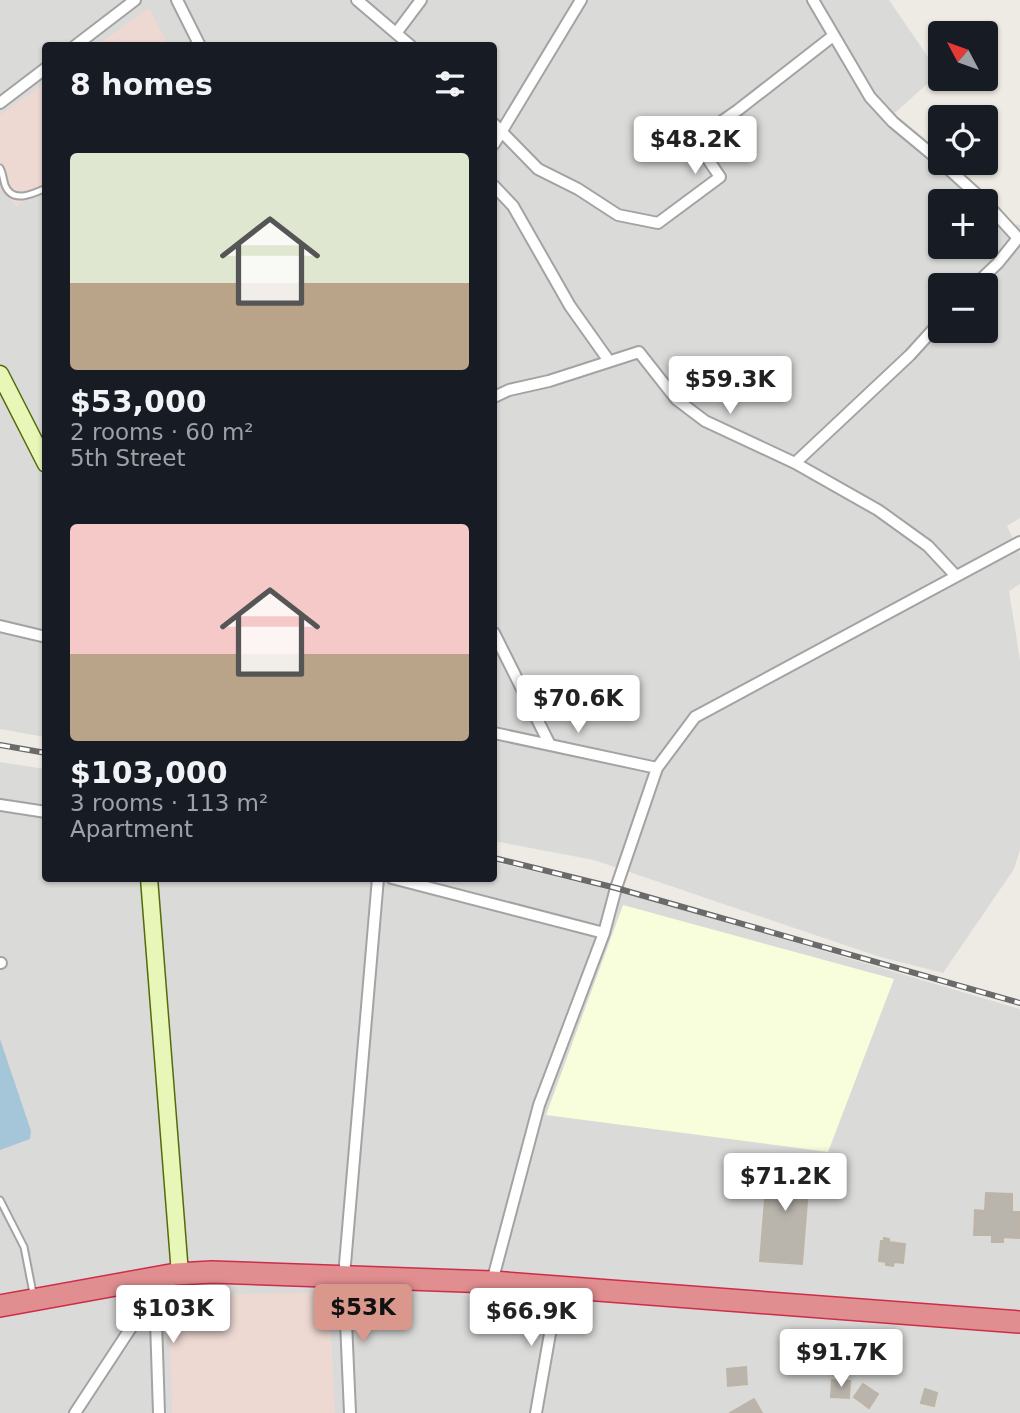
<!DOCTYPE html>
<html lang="en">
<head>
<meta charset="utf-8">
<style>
  body { margin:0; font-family:"DejaVu Sans",sans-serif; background:#20242c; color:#f1f3f6; height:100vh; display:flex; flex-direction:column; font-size:26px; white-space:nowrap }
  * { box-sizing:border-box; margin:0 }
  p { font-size:23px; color:#9ea1a6 }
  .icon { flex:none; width:38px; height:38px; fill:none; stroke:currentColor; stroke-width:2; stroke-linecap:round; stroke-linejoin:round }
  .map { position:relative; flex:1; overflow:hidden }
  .panel { position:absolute; left:42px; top:42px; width:455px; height:840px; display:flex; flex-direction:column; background:#171b24; border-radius:7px; box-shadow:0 2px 5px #0004 }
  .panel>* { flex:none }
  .needle { width:46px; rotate:311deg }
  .buttons { position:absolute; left:928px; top:21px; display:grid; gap:14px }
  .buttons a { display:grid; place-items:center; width:70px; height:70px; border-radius:7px; background:#171b24; box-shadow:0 2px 5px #0004; font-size:35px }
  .price { position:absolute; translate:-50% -60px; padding:0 16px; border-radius:7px; background:#fff; color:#222; font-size:23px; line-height:46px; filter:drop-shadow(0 2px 4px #0008) }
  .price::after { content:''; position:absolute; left:50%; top:42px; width:21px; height:16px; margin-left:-10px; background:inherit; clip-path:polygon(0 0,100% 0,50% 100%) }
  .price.selected { background:#da988c; color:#111 }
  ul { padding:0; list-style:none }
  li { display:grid; align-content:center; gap:14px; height:371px; padding:0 28px }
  li span { display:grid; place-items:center; height:217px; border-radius:7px; color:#555 }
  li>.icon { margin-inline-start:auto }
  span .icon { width:126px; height:126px; fill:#fffc; stroke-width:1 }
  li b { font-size:30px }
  h2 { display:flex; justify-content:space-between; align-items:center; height:84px; padding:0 28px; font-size:30px }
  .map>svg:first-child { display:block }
</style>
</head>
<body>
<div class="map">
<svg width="1020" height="1413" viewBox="0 0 1020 1413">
  <rect width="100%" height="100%" fill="#edebe3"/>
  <path fill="#dadad9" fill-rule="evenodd" d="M0,0H889L939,73L886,121L976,201H940V247H985V210L998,222L1020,225V518L1007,526L1020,554V584L1009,591L1020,660V850L1014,869L943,973L877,956L594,860L494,841V46H46L45,737L0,729ZM940,285H985V331H940Z
    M0,762L45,769L46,878H494V862L648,899L1020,1009V1413H0Z"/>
  <path fill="#eed8d2" d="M149,8L168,45H97Z
    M45,83V186L16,207L0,184V115Z
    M329,1292L335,1413H172L169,1296Z"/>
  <path fill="#f8fddc" d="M623,905L894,979L828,1152L546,1115Z"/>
  <path fill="#a5c5d9" d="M0,1039L31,1131L30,1139L0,1150Z"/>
  <path fill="#b9b4ac" stroke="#beb4a6" stroke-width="2" d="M768,1162L810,1165L802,1264L760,1261Z
    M986,1193L1012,1194V1212H1020V1238L1003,1237V1242H992V1235H974L975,1210L985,1211Z
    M884,1238L889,1239V1242L905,1244L903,1263L894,1262L893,1266L886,1265V1262L879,1261L881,1241H884Z
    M814,1349L845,1352L843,1372L812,1369Z
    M746,1367L747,1384L728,1386L727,1369Z
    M832,1380L850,1381L849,1398L831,1397Z
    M863,1384L878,1394L869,1408L854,1397Z
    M925,1389L937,1393L934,1406L921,1403Z
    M754,1399L762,1413H730Z"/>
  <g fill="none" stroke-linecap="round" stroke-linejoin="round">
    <defs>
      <path id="lane" d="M0,168C3,173 3,179 5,185C12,204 33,194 46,188
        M0,1200L24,1247L33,1293"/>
      <path id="street" d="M177,0L200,46
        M357,0L411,46
        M813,0L870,97L893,122L940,161
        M397,32L421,0
        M75,46L135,0
        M0,103L46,68
        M494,124L538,169L578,189L618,215L658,223L720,177L695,140L738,110L833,36
        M494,144L581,0
        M942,163L984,201
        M494,186L513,206L570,306L609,361
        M975,285L998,263L1018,238L985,202
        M494,397L509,390L549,381L639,352L676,399L705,421L795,463L878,510L928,546L956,576
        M795,463L910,355L940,322
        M0,626L46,637
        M494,633L550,745
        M494,733L657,768
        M0,805L46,812
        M392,878L604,933
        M0,963H1
        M492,1282L539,1105L604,933L616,888L657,768L695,717L1020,542
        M155,1290L159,1413
        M75,1413L155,1291
        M350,1413L344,1276L378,878
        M536,1413L558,1288"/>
      <path id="secondary" d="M0,374L46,464
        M149,878L180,1274"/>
      <path id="highway" d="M0,1306L176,1274L212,1272L492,1282L1020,1322"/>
    </defs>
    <use href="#lane" stroke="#a3a3a3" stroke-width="9"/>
    <use href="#street" stroke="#a3a3a3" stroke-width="14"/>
    <use href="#secondary" stroke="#526c0a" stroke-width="19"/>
    <use href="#highway" stroke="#ce2d4a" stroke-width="24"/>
    <use href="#lane" stroke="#fff" stroke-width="5"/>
    <use href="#street" stroke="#fff" stroke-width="10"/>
    <use href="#secondary" stroke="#e8f6b8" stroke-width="16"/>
    <use href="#highway" stroke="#e18e90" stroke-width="21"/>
    <defs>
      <path id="rail" d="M0,745L46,753
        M494,858L616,888L1020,1003"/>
    </defs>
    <use href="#rail" stroke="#6a6a6a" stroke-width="6"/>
    <use href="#rail" stroke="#fff" stroke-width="3.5" stroke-dasharray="10" stroke-linecap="butt"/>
  </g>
</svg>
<div class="buttons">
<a><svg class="needle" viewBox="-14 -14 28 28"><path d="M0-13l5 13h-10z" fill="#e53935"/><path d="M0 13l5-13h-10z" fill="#9ea1a6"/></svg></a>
<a><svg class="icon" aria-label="locate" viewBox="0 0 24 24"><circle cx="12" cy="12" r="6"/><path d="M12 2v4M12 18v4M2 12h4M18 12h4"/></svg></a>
<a>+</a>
<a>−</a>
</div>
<b class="price" style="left:695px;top:176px">$48.2K</b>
<b class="price" style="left:730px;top:416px">$59.3K</b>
<b class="price" style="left:578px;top:735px">$70.6K</b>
<b class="price" style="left:785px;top:1213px">$71.2K</b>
<b class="price selected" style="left:363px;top:1344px">$53K</b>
<b class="price" style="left:173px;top:1345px">$103K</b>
<b class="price" style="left:531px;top:1348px">$66.9K</b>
<b class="price" style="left:841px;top:1389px">$91.7K</b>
<section class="panel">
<h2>8 homes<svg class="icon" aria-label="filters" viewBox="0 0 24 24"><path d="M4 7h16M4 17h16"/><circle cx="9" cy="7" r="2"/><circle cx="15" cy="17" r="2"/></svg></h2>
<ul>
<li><span style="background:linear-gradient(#dfe7d0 60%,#b9a48a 0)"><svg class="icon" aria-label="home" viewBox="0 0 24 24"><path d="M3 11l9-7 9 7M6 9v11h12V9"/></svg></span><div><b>$53,000</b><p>2 rooms · 60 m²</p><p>5th Street</p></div></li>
<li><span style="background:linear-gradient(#f6c9c9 60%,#b9a48a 0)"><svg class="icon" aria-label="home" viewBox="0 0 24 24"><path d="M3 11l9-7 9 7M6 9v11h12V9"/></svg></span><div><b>$103,000</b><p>3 rooms · 113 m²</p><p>Apartment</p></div></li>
</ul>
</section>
</div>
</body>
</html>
